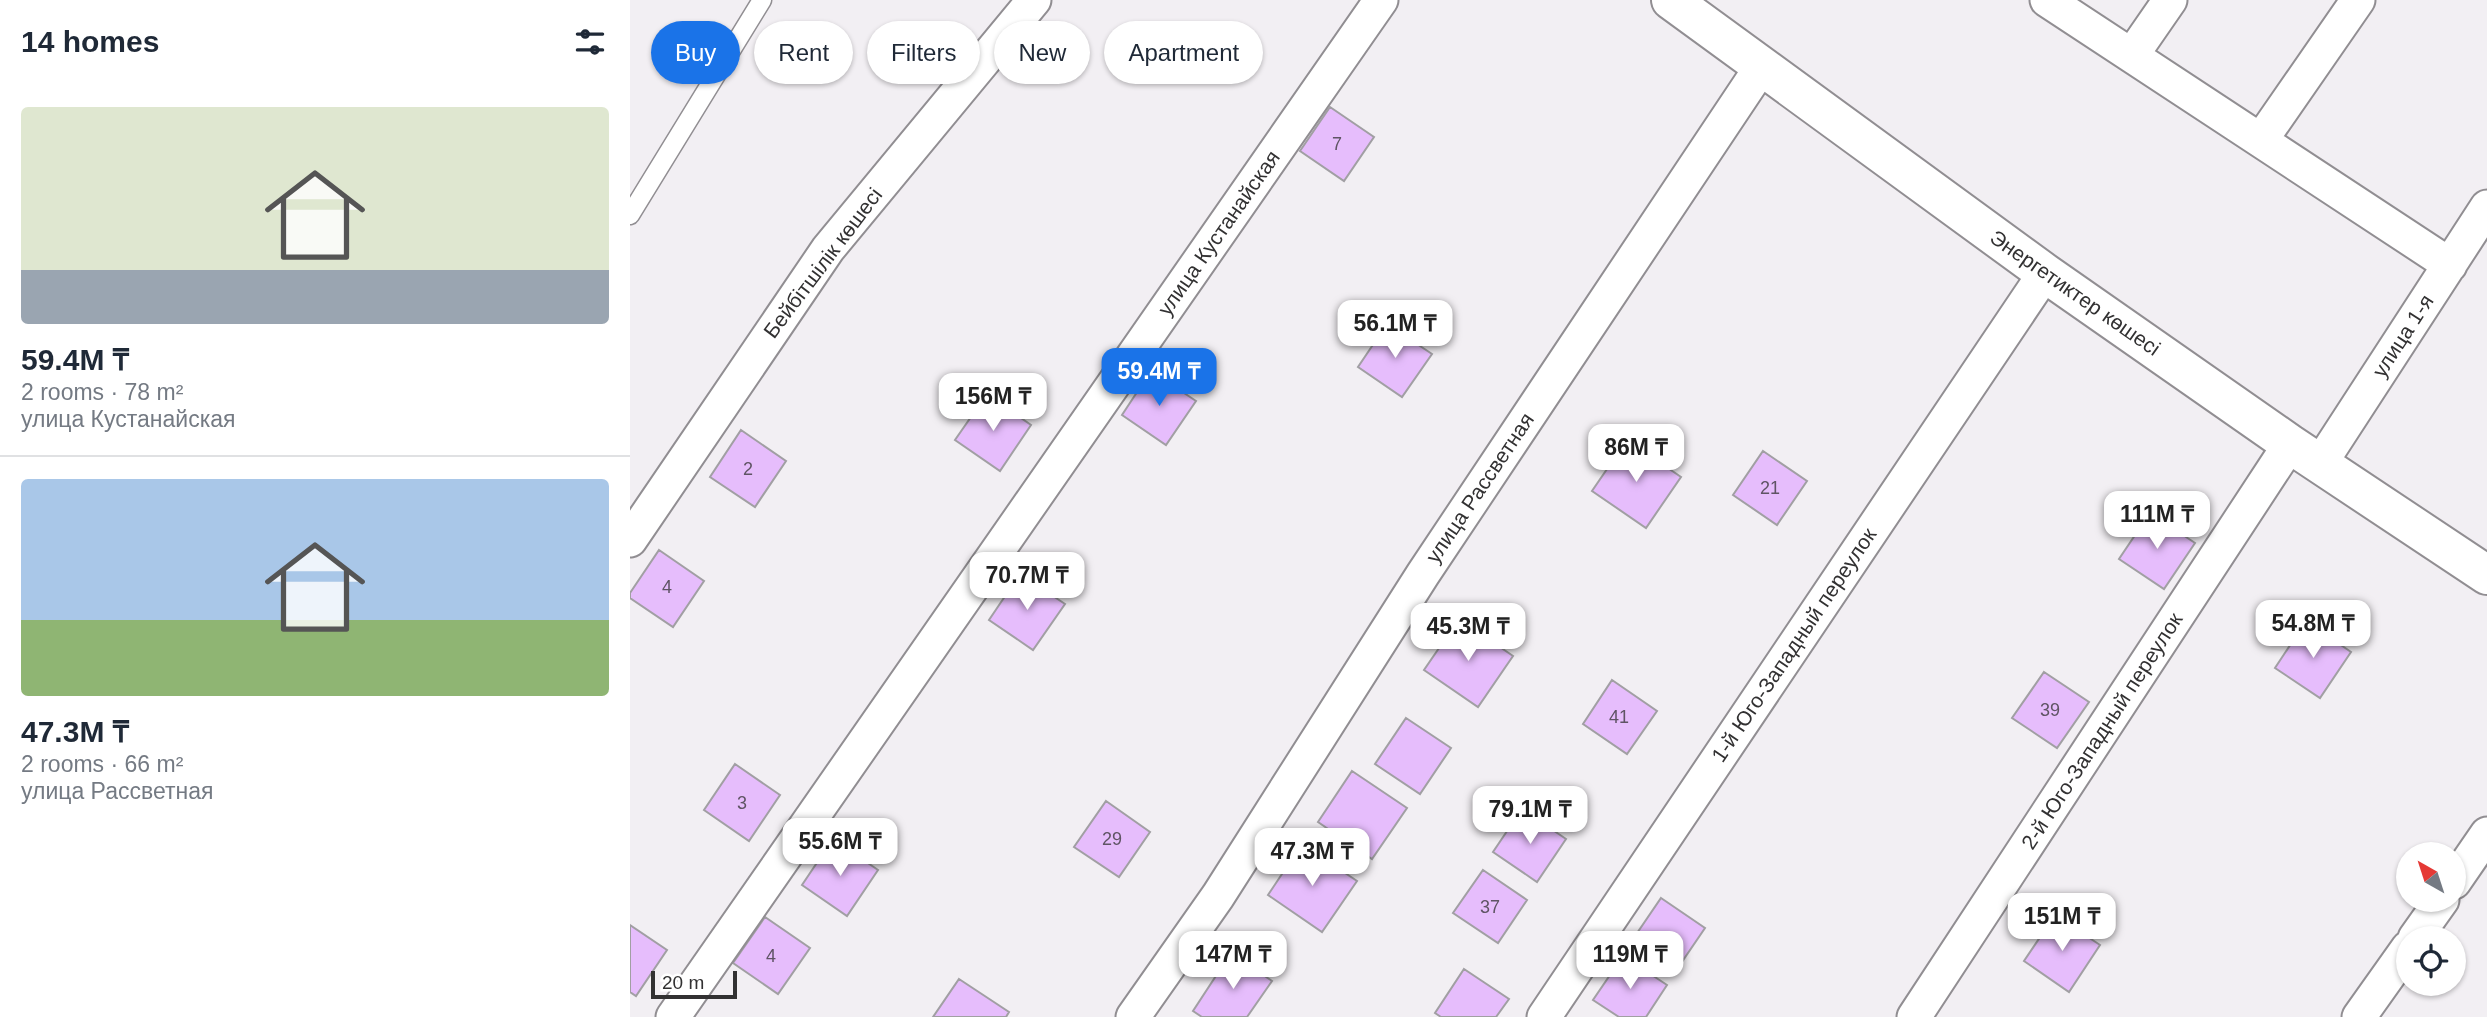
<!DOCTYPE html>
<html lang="en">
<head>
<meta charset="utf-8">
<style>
  body { margin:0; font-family:Helvetica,sans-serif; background:#f6f6f7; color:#1f2937; height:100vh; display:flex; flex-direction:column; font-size:26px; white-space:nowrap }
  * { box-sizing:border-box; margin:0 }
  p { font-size:23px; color:#747a83 }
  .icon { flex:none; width:38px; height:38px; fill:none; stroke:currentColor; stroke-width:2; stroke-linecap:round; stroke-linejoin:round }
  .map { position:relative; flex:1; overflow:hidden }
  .drawer { display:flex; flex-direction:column; background:#fff; width:630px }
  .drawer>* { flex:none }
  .guide { position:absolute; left:21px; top:21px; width:665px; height:63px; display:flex; gap:14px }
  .needle { width:46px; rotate:321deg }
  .fabs { position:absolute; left:1766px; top:842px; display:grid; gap:14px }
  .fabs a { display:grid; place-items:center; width:70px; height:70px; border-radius:50%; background:#fff; box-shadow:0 2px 5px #0004; font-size:35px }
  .scale { position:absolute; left:21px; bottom:18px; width:86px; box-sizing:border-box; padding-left:7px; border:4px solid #323132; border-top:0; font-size:19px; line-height:24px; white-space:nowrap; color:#323132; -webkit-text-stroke:5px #fff; paint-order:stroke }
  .price { position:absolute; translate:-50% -60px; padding:0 16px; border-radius:14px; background:#fff; color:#222; font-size:23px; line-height:46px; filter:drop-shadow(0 2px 4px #0008) }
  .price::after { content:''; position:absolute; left:50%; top:42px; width:21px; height:16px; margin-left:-10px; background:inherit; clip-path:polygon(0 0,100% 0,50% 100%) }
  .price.selected { background:#1a73e8; color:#fff }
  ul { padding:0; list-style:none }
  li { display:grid; align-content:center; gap:14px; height:371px; padding:0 21px }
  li+li { border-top:2px solid #e0e1e3 }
  li span { display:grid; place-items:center; height:217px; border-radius:7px; color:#555 }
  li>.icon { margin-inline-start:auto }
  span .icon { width:126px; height:126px; fill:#fffc; stroke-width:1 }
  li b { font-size:30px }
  h2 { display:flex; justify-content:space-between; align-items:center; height:84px; padding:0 21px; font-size:30px }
  .chip { padding:0 24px; border-radius:32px; background:#fff; box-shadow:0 2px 5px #0004; font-size:24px; line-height:63px }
  .chip.selected { background:#1a73e8; color:#fff }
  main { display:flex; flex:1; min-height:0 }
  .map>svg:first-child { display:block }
</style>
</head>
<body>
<main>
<section class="drawer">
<h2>14 homes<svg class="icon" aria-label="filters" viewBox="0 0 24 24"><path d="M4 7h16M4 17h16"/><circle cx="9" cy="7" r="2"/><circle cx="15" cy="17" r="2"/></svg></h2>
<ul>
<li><span style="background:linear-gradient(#dfe7d0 75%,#9aa5b1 0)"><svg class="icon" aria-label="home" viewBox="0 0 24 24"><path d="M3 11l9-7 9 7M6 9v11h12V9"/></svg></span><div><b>59.4M ₸</b><p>2 rooms · 78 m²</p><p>улица Кустанайская</p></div></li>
<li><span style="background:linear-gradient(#a9c7e8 65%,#8fb573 0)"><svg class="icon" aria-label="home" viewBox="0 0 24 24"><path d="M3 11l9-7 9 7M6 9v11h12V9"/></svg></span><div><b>47.3M ₸</b><p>2 rooms · 66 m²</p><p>улица Рассветная</p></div></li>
</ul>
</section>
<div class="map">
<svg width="1857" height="1017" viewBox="0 0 1857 1017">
  <rect width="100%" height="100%" fill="#f2eff3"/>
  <path fill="#e6bdfc" stroke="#a19fa3" stroke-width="2" d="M700,107L744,137L714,181L670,151Z
    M757,324L802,354L772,397L728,367Z
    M521,371L566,401L536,445L492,415Z
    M357,394L401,425L370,471L325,440Z
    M111,430L156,461L125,507L80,477Z
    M997,440L1051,477L1016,528L962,491Z
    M1133,451L1177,481L1147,525L1103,495Z
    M1520,513L1565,543L1534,589L1489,559Z
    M29,550L74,581L43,627L0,598V593Z
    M390,574L435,604L403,650L359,620Z
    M829,619L883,656L848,707L794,670Z
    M1676,621L1721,652L1690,698L1645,668Z
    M1414,672L1459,702L1427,748L1382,718Z
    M982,680L1027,711L997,754L953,724Z
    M776,718L821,748L790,794L745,764Z
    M105,764L150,795L119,841L74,810Z
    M722,771L777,808L742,859L688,822Z
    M476,801L520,832L489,877L444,847Z
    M892,809L936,839L907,882L863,852Z
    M203,839L248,870L217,916L172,885Z
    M672,844L727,881L692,932L638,895Z
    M853,870L897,900L868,943L823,913Z
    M1031,898L1075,928L1045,972L1001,942Z
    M1425,915L1470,945L1439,992L1394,961Z
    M135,917L180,948L148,994L103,963Z
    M0,925L37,950L6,996L0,992Z
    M601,953L642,981L617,1017H572L563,1011Z
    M993,956L1037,985L1016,1017H989L963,1000Z
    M834,969L879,999L866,1017H811L805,1013Z
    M329,979L379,1012L376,1017H303Z"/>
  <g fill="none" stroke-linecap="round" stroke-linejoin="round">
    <defs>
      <path id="lane" d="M0,215L132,0"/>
      <path id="street" d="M1417,0L1820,265
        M1502,55L1540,0
        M1631,140L1728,0
        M1690,464L1857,207
        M0,540L198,249L404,0
        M1824,882L1857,834
        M1785,938L1812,900
        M43,1017L751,0
        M503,1017L588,896L793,574L1132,66
        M914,1017L1415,273
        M1284,1017L1660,444
        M1729,1017L1778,948"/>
      <path id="secondary" d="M1041,0L1415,273L1660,444L1857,575"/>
    </defs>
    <use href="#lane" stroke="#918e92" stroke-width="21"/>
    <use href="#street" stroke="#918e92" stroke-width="37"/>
    <use href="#secondary" stroke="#918e92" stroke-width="42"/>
    <use href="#lane" stroke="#fff" stroke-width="18"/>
    <use href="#street" stroke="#fff" stroke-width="33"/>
    <use href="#secondary" stroke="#fff" stroke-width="38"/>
  </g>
  <g text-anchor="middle" stroke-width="6" stroke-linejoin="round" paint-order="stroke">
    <g font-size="18" fill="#5f5464">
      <text x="707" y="150">7</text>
      <text x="118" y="475">2</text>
      <text x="1140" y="494">21</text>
      <text x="37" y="593">4</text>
      <text x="1420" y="716">39</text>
      <text x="989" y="723">41</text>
      <text x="112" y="809">3</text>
      <text x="482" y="845">29</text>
      <text x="860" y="913">37</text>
      <text x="141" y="962">4</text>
    </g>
    <g font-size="21" fill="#323132" stroke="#fff">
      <text transform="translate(589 233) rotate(-55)" y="7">улица Кустанайская</text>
      <text transform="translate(193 263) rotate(-53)" y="7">Бейбітшілік көшесі</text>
      <text transform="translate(1445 293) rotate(35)" y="7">Энергетиктер көшесі</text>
      <text transform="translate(1773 336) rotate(-57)" y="7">улица 1-я</text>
      <text transform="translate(850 488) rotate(-56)" y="7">улица Рассветная</text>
      <text transform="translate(1164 645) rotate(-56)" y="7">1-й Юго-Западный переулок</text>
      <text transform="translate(1472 731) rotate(-57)" y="7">2-й Юго-Западный переулок</text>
    </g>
  </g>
</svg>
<div class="fabs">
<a><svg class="needle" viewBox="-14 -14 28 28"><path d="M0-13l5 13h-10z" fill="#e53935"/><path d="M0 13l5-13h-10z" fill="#747a83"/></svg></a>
<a><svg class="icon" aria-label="locate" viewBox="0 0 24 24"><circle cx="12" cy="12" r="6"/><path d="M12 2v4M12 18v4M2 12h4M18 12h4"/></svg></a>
</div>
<div class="scale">20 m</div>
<b class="price" style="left:765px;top:360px">56.1M ₸</b>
<b class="price selected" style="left:529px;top:408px">59.4M ₸</b>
<b class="price" style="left:363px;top:433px">156M ₸</b>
<b class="price" style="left:1006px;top:484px">86M ₸</b>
<b class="price" style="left:1527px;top:551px">111M ₸</b>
<b class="price" style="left:397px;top:612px">70.7M ₸</b>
<b class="price" style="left:1683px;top:660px">54.8M ₸</b>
<b class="price" style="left:838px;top:663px">45.3M ₸</b>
<b class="price" style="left:900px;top:846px">79.1M ₸</b>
<b class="price" style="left:210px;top:878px">55.6M ₸</b>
<b class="price" style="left:682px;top:888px">47.3M ₸</b>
<b class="price" style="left:1432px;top:953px">151M ₸</b>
<b class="price" style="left:603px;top:991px">147M ₸</b>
<b class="price" style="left:1000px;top:991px">119M ₸</b>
<div class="guide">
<a class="chip selected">Buy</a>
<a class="chip">Rent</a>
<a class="chip">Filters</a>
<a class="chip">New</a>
<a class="chip">Apartment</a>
</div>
</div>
</main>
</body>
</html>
